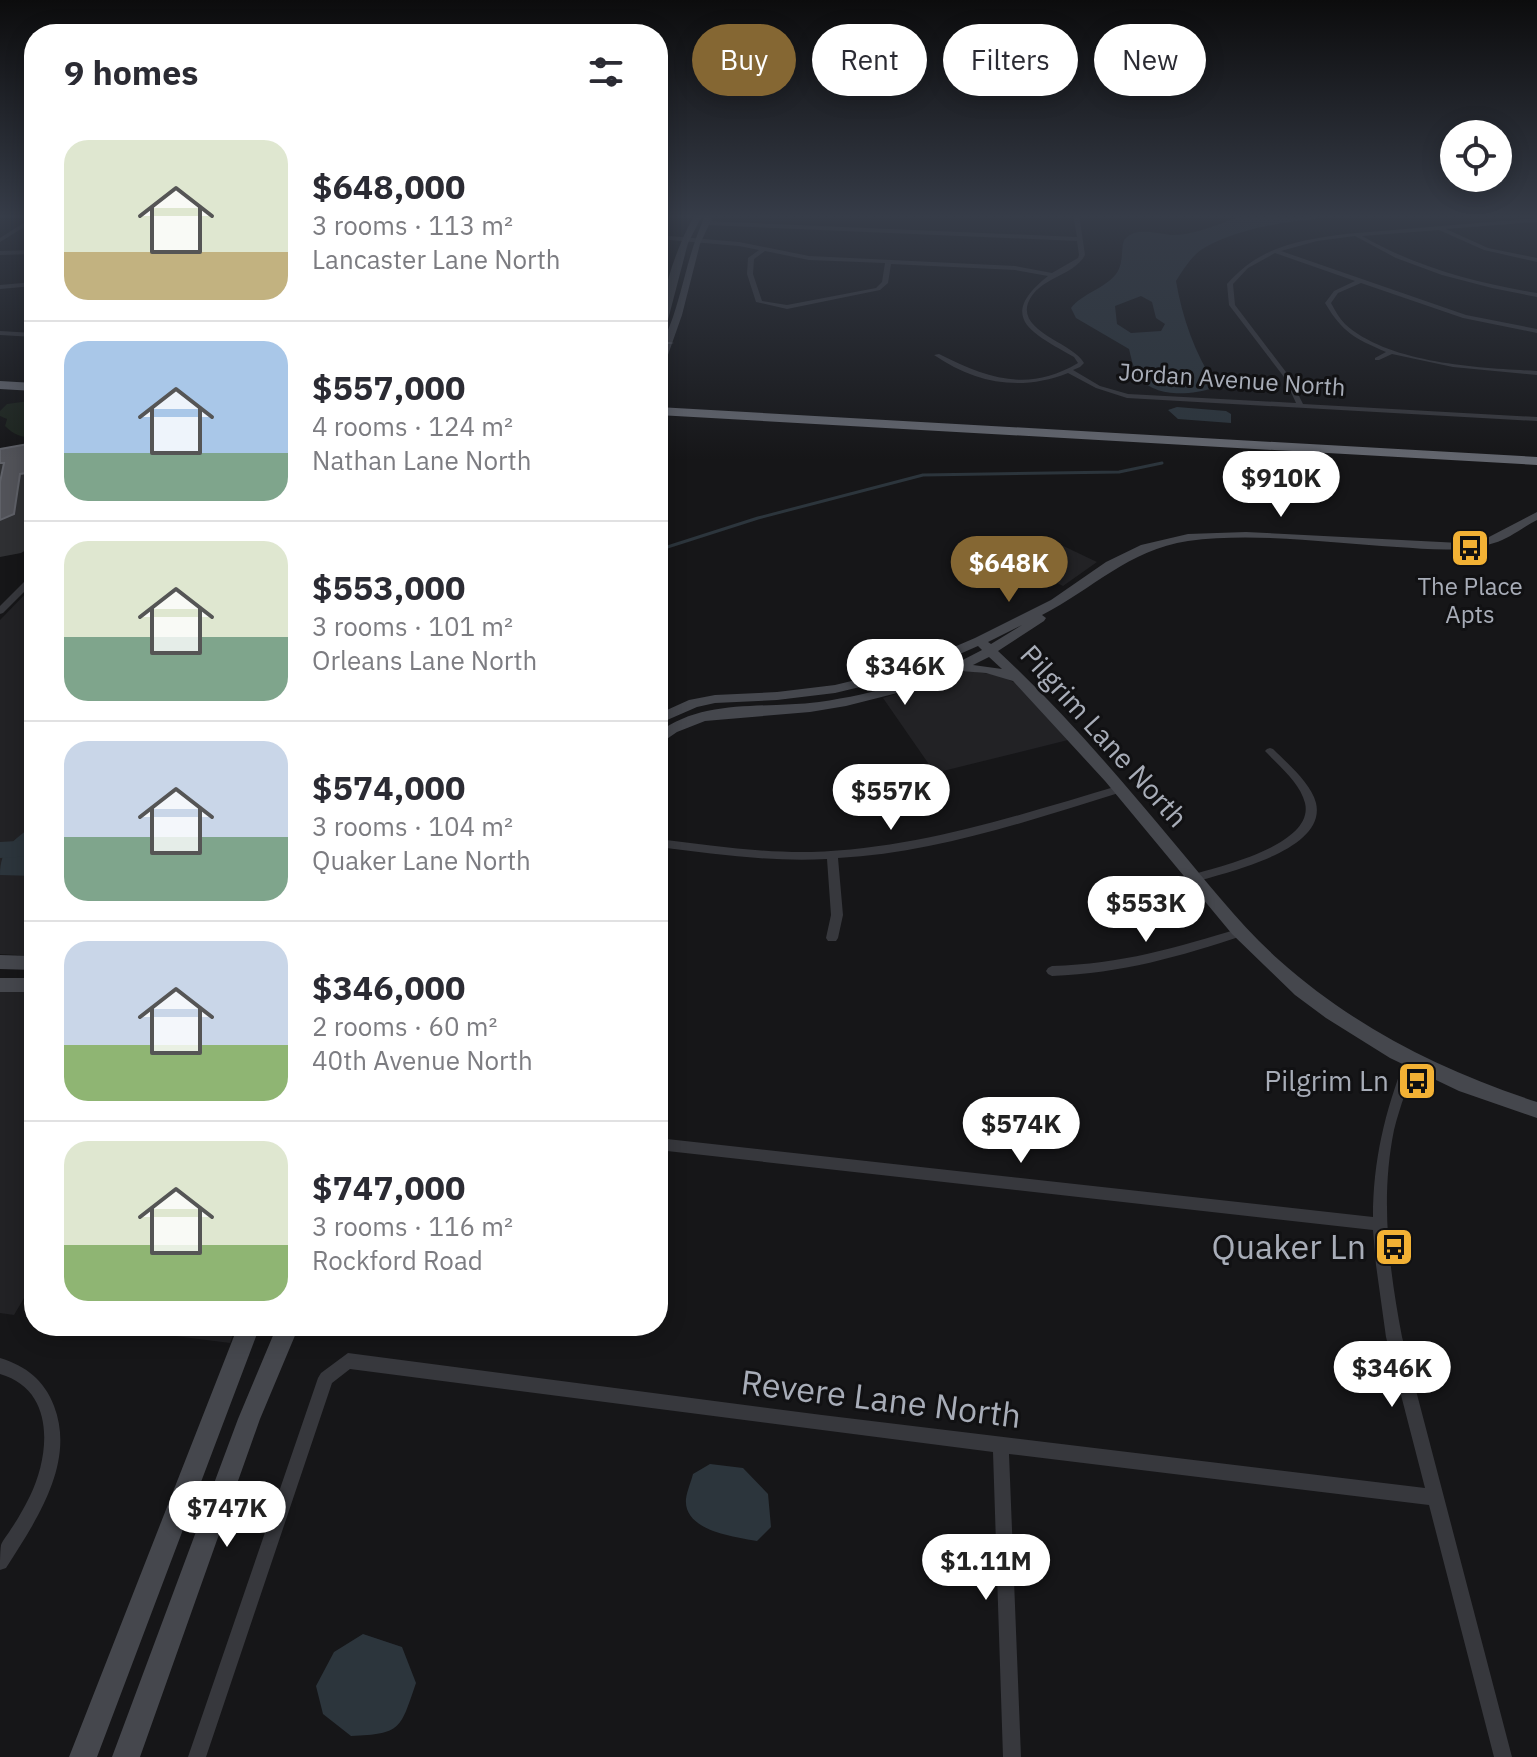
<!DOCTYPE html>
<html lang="en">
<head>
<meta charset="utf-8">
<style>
  body { margin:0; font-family:"IBM Plex Sans",sans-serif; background:#f2f2f3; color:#2b2b33; height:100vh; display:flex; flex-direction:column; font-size:30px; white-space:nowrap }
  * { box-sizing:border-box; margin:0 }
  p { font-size:26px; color:#7c7c81 }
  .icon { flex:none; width:44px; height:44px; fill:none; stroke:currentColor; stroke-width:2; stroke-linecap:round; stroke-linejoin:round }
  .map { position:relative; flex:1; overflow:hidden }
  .drawer { position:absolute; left:24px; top:24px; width:644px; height:1312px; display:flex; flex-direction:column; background:#fff; border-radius:32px; box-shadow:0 4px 20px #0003 }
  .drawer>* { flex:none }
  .guide { position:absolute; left:692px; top:24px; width:724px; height:72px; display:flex; gap:16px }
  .buttons { position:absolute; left:1440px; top:120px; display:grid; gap:16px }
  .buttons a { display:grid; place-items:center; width:72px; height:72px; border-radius:50%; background:#fff; box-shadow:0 4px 20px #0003; font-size:40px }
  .price { position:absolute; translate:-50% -68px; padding:0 18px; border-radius:28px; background:#fff; color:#222; font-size:26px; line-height:52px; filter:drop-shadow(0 2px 4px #0008) }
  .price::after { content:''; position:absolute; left:50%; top:48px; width:24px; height:18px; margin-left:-12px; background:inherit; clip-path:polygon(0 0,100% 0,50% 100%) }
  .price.current { background:#856733; color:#fff }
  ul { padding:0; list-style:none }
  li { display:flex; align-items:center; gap:24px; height:200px; padding:0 40px }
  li+li { border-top:2px solid #e1e1e2 }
  li span { display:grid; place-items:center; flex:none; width:224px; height:160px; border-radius:24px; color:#555 }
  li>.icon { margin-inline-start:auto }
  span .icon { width:96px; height:96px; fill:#fffc; stroke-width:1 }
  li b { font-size:34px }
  h2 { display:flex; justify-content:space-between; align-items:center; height:96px; padding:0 40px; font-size:34px }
  .chip { padding:0 28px; border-radius:36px; background:#fff; box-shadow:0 4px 20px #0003; font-size:28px; line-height:72px }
  .chip.current { background:#856733; color:#fff }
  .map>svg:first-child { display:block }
</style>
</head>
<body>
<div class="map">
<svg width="1537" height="1757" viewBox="0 0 1537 1757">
  <rect width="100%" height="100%" fill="#161618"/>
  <path fill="#222225" d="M1057,543L1097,562L1063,586L1023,566Z
    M34,585V956L0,954V620Z
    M966,671L1000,675L1019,685L1068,740L935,773L883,698Z
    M0,992H34V1281L14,1315L0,1313Z
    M97,1326H236L230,1343Z"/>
  <path fill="#1e261f" d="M29,401L28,407L34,406V438C21,437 14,435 5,426L7,419L0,416V411L7,404Z"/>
  <path fill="#2c353c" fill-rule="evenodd" d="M1246,214H1361C1310,220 1250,222 1204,248C1192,255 1183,270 1176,281C1182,317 1195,354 1215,384L1214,388C1190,395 1153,399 1137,374C1133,367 1131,357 1129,349L1076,318L1071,308C1083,293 1104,289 1116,274C1125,262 1120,245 1125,239C1136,226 1159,234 1173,235C1196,235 1224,222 1246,214ZM1141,296L1152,302L1156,318L1165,324L1161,331L1131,333L1117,324L1115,306Z
    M1177,407L1226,411L1231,414V423L1178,419L1168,410Z
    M34,825V876L0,875C0,848 14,840 34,825Z
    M710,1464L743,1468L768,1494L771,1527L757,1541C735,1537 683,1531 686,1499C687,1491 691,1482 693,1474Z
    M363,1634L402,1647L416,1683C400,1729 402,1734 351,1736L323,1714L316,1686L334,1652Z"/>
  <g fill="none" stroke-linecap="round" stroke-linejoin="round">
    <path stroke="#2c353c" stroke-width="3" d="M658,550L758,518L923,475L1119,472L1162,463"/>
    <path fill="#2c353c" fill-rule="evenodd" d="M34,840V856L0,858V842Z"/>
    <path fill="#37383d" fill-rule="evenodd" d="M0,214L34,215V221L0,242V238L31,218H0Z
      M1073,214H1079L1085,255C1073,277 1038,277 1028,303C1018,332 1073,343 1084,363L1080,367L1073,370L1100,386L1128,394L1296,403L1284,377L1229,305L1227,284C1261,246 1296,241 1345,234L1537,218V222L1446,229L1488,248L1537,258V262L1484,250L1439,230L1362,236C1416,267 1476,283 1537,293V297L1492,288L1442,275L1396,258L1355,236L1317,241L1281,251L1466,315L1537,329V333L1463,318L1361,283L1338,293L1331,303C1335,310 1339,318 1345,324C1389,364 1480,368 1537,371V375L1453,367L1392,354L1379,360H1375V358L1386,352C1354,338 1343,333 1325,303L1334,291L1355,281L1275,253L1248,268L1233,284L1235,305L1289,376L1303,404L1537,417V421L1127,398L1096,388L1068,373C1020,392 975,383 934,355L939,354C987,378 1028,393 1078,363L1074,357C1034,334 995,318 1048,276L1015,270L891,264L888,283L880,290L787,309L756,302L747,274L748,258L759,250L739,246L658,239V235L739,242L809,256L1015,266L1052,273L1078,258L1079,255L1077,241L706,225L703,223L706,221L1077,237ZM765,251L809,260L885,263L882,282L876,288L787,305L762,301L753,274L754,259Z
      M34,250V254L0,255V251Z
      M34,282V286L0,289V285Z
      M0,331L34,333V337L0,335Z
      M34,574V582L3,613L0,614V606L31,575Z
      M1270,748L1273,749C1287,763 1311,783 1316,803C1327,850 1230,871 1199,881H1191L1190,878L1191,875C1220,866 1315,845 1305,803C1300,783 1280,767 1267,753L1265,751L1267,749Z
      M1121,785L1126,789L1125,791C1031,820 936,853 838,858L843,915L838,938L836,941H828L826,938L831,915L827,859C770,862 714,854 658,847V839C708,845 760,853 811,852C918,849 1019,815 1121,785Z
      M1241,928L1245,929L1247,932L1245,935C1178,957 1123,973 1052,976L1048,974L1046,971L1048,968L1052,966C1122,964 1175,948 1241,928Z
      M1411,1055L1415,1056L1417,1060C1409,1083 1400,1106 1394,1130C1380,1199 1389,1268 1402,1337L1512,1757H1494L1429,1505L1009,1454L1021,1757H1003L993,1452L350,1369L332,1383L206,1757H188L318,1378L321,1373L348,1353L822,1415L1425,1488L1386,1337L1376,1265L1373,1230L658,1150V1138L1373,1217C1373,1161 1385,1111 1405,1060L1407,1056Z
      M0,1358C26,1366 44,1380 54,1406C76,1463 36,1521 6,1568L0,1570C0,1563 0,1552 1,1545C3,1540 8,1534 11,1529C18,1519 24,1508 30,1496C50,1455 56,1390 0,1374Z"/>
    <path fill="#45474d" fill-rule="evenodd" d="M695,214L702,216L688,243L663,339L658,342C658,302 675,249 695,214Z
      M706,214H714L700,244L682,315L663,369L658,372C658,352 666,336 673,317C685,281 689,250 706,214Z
      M1537,512V520C1523,527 1509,539 1494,543C1462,553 1430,549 1397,547C1329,543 1256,532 1188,541C1128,550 1093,589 1042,615L1046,618L1044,621L998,651C1062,710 1118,776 1174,843C1208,883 1240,925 1279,960C1354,1027 1442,1071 1537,1102V1118L1459,1091L1390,1058L1326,1018L1295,995L1232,934L1105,781L1013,681L986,673L960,671L917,688L846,706L810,712L705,721L677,732L658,745V733C703,698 765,709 819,702C875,694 931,678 982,650L978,646L914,674L835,693L777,700L715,703L697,707L658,724V714L689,700L715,695L777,692L835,685L905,668L975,638L1051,600L1106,562L1141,545L1188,534L1246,532L1460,543L1489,537ZM1022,625L991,644L988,642ZM989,657L1002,669L973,665Z
      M0,955L34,956V970L0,969Z
      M0,978H34V992H0Z
      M238,1326H260L97,1757H69Z
      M277,1326H299L260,1419L140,1757H112L238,1419Z"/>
    <path fill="#63666e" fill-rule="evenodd" d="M658,340L674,343L658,346Z
      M0,381L34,383V391L0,389Z
      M658,407L1537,457V465L658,415Z"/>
  </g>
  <path fill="#2f3033" d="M0,463H4L20,474L34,472V527L31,547L21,553L0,557Z"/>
  <path fill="#525359" stroke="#5f6168" stroke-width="2" d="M28,444L34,446V472L20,474L14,514L0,520V482L4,463H0V449Z"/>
  <linearGradient id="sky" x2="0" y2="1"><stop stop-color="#0c0c0d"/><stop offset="0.47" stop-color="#363c48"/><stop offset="1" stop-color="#363c48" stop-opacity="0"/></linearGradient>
  <rect width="1537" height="460" fill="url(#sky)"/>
  <defs>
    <symbol id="bus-square" viewBox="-11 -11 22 22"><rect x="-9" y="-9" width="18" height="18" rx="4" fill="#f2b134" stroke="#111113"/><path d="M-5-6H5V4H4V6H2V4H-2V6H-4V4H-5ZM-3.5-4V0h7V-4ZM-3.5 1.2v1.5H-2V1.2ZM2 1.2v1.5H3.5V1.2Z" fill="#111"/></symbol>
  </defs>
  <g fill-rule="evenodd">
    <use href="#bus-square" x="1448" y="526" width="44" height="44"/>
    <use href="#bus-square" x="1395" y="1059" width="44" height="44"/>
    <use href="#bus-square" x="1372" y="1225" width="44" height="44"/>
  </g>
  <g text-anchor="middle" stroke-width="6" stroke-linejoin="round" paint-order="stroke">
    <g font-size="24" fill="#a8adb8" stroke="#111113">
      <text transform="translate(1232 380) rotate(4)" y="8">Jordan Avenue North</text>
    </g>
    <g font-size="24" fill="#a8adb8" stroke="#111113">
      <text x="1470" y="595">The Place<tspan x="1470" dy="28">Apts</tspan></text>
    </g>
    <g font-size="28" fill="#a8adb8" stroke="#111113">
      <text transform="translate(1104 736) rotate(48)" y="10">Pilgrim Lane North</text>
    </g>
    <g font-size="28" fill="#a8adb8" stroke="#111113" text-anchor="end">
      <text x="1389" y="1091">Pilgrim Ln</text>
    </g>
    <g font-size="34" fill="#a8adb8" stroke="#111113" text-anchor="end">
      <text x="1366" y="1259">Quaker Ln</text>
    </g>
    <g font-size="34" fill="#a8adb8" stroke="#111113">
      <text transform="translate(881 1399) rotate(7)" y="12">Revere Lane North</text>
    </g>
  </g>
</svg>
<div class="buttons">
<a><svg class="icon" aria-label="locate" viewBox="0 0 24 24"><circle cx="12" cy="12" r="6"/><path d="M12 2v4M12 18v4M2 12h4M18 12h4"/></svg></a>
</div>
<b class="price" style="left:1281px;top:519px">$910K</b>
<b class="price current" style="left:1009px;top:604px">$648K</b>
<b class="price" style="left:905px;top:707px">$346K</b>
<b class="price" style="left:891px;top:832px">$557K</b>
<b class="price" style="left:1146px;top:944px">$553K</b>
<b class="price" style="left:1021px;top:1165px">$574K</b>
<b class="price" style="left:1392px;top:1409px">$346K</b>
<b class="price" style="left:227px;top:1549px">$747K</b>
<b class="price" style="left:986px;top:1602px">$1.11M</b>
<div class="guide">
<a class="chip current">Buy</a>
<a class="chip">Rent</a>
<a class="chip">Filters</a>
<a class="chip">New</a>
</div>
<section class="drawer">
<h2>9 homes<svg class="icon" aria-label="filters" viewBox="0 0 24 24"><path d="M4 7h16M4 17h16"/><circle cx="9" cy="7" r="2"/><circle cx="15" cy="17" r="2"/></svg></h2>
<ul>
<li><span style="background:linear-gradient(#dfe7d0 70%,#c2b280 0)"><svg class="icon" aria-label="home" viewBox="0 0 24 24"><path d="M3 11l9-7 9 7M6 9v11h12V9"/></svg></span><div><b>$648,000</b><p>3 rooms · 113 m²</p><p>Lancaster Lane North</p></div></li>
<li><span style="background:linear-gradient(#a9c7e8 70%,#7fa58c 0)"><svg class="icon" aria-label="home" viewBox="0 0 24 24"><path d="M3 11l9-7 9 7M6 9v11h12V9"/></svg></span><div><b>$557,000</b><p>4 rooms · 124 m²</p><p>Nathan Lane North</p></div></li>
<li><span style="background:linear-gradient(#dfe7d0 60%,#7fa58c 0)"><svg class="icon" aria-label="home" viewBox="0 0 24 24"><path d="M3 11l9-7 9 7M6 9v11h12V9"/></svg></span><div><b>$553,000</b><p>3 rooms · 101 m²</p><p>Orleans Lane North</p></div></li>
<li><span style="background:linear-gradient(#c9d6e8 60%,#7fa58c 0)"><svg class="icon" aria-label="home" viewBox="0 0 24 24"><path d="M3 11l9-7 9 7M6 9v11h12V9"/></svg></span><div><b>$574,000</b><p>3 rooms · 104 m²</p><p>Quaker Lane North</p></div></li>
<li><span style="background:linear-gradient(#c9d6e8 65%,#8fb573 0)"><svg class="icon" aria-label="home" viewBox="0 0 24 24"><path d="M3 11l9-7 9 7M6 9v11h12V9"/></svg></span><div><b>$346,000</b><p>2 rooms · 60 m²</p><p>40th Avenue North</p></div></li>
<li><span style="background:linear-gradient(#dfe7d0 65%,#8fb573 0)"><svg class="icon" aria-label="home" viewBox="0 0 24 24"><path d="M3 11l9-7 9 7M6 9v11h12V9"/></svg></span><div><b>$747,000</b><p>3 rooms · 116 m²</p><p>Rockford Road</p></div></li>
</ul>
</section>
</div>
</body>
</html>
